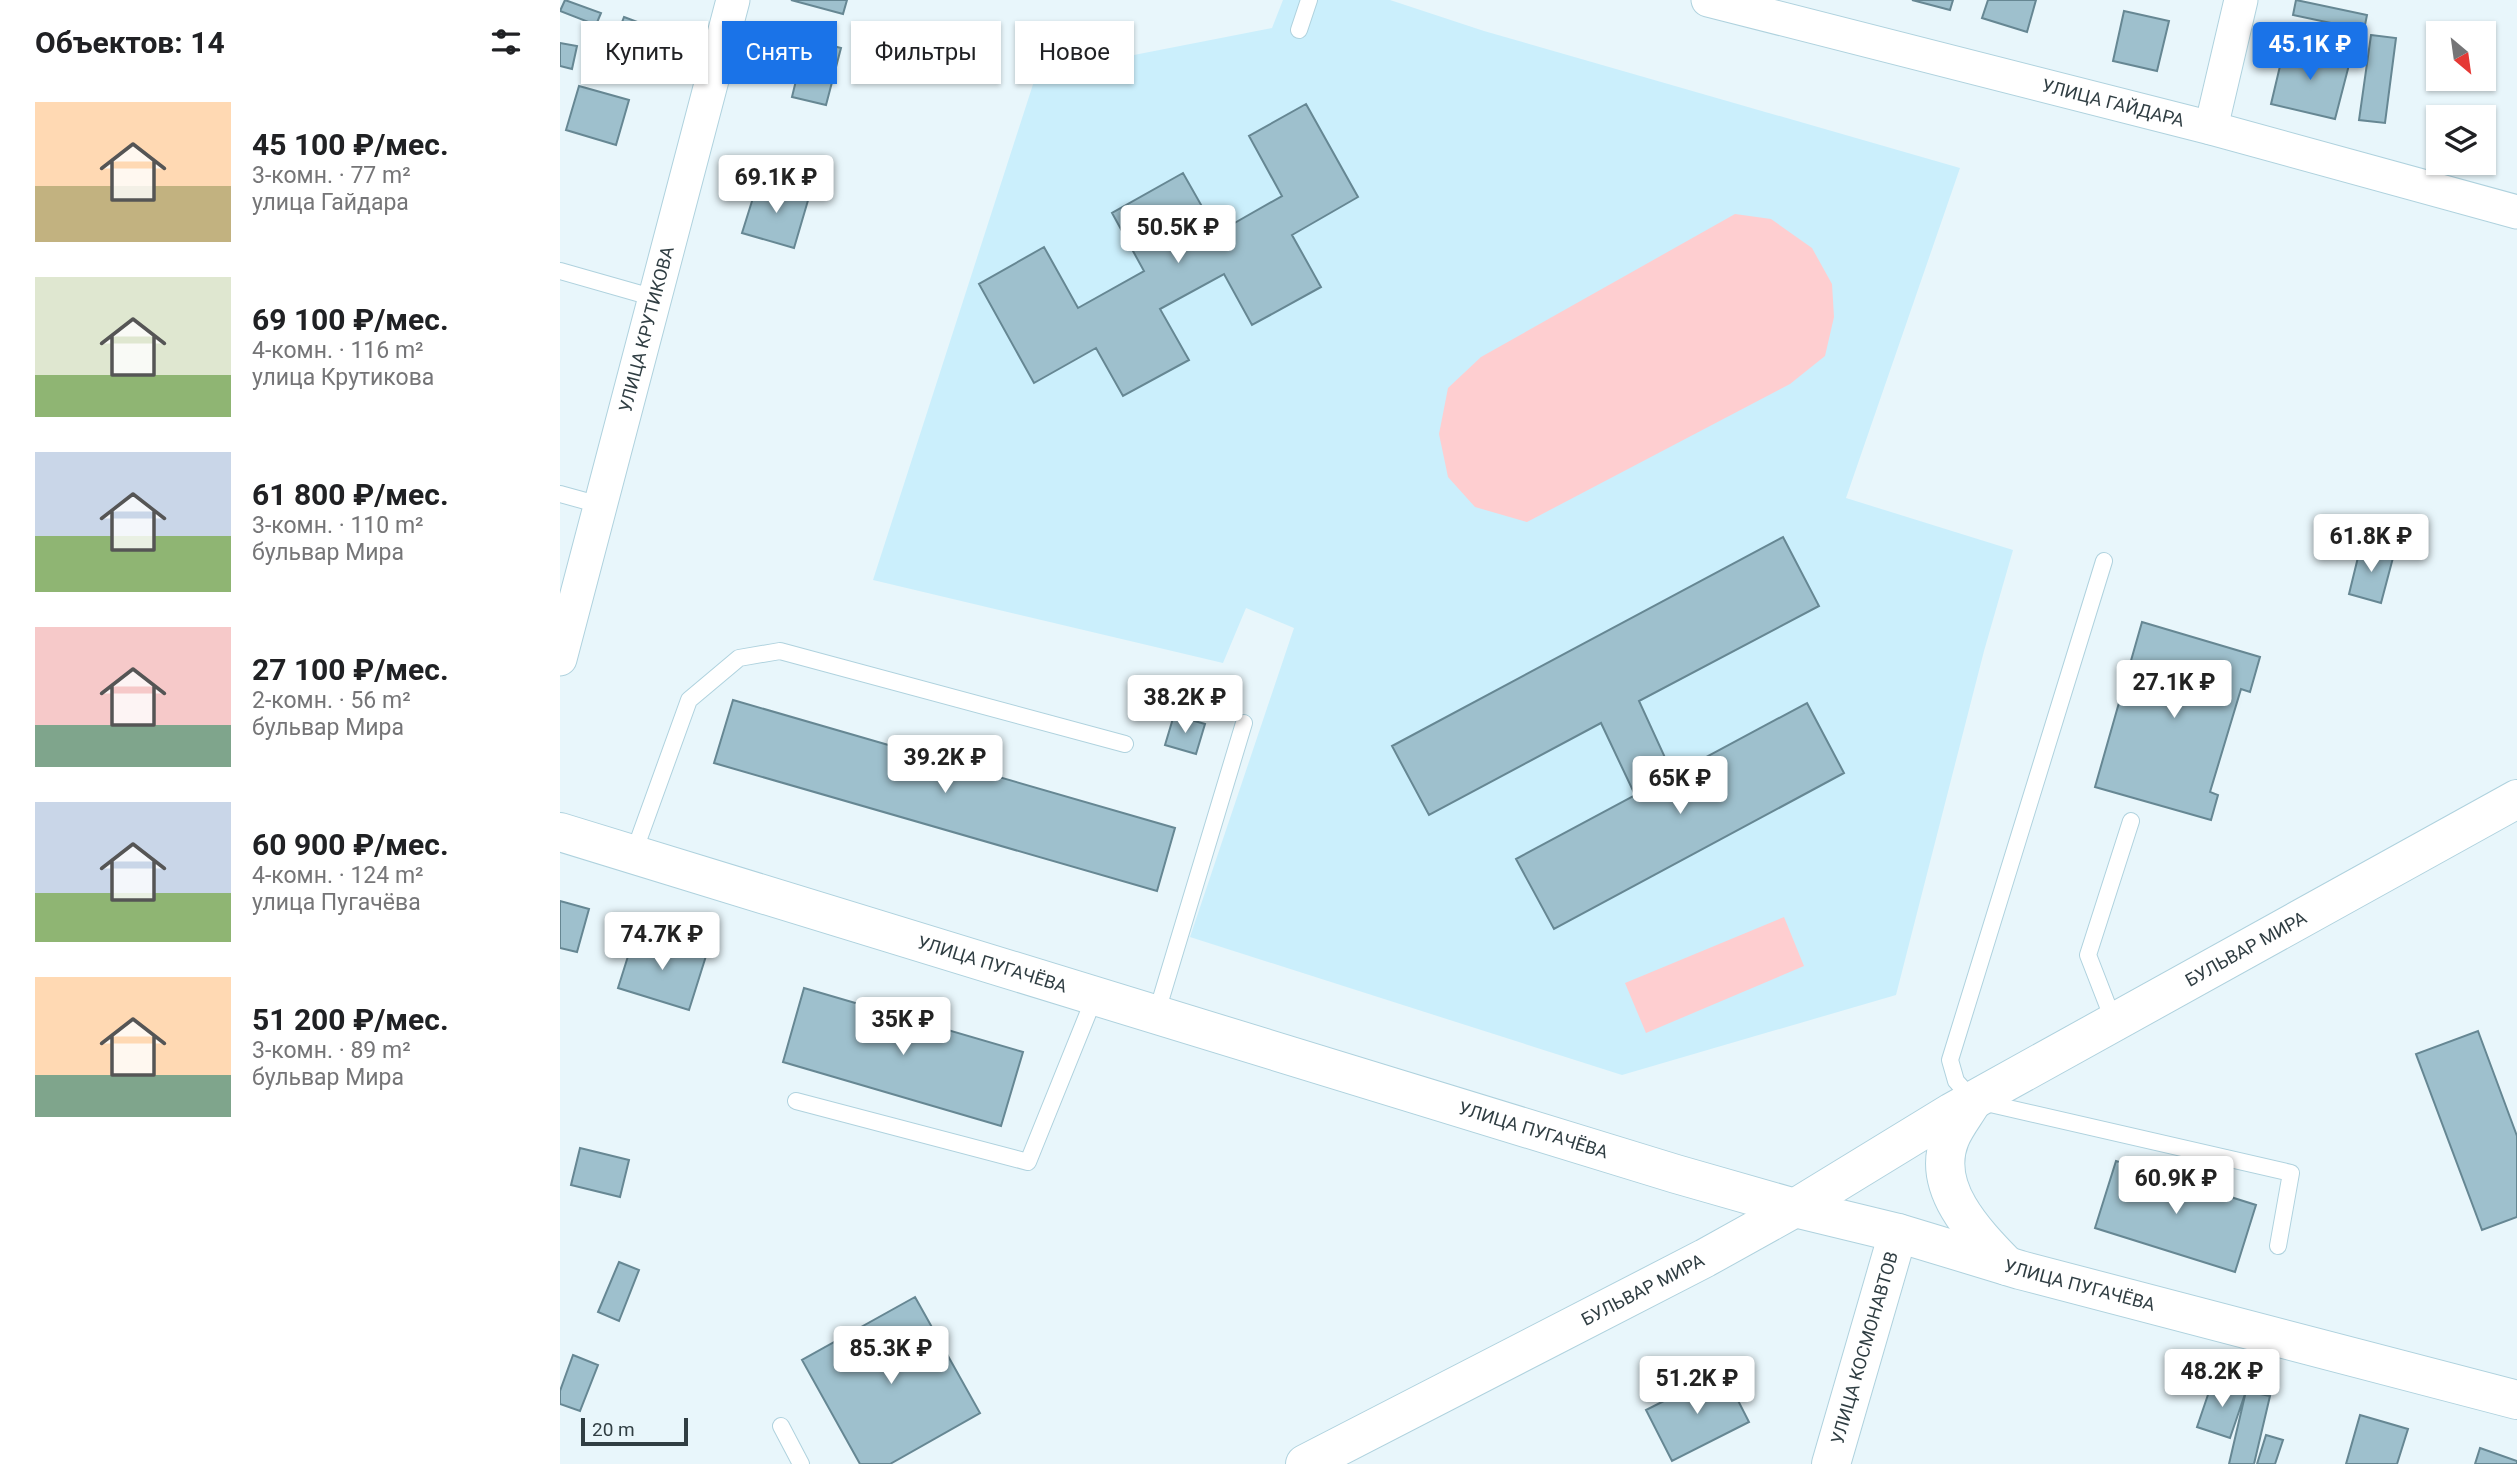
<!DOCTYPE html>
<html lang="ru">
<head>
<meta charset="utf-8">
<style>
  body { margin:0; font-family:Roboto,sans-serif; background:#f6f6f6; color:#202124; height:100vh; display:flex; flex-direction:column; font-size:26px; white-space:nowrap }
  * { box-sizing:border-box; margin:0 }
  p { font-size:23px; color:#757577 }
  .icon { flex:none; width:38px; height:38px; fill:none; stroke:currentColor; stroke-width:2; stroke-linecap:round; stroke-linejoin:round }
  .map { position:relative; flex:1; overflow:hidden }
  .panel { display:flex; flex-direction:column; background:#fff; width:560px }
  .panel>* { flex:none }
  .guide { position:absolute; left:21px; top:21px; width:665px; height:63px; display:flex; gap:14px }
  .needle { width:46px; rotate:151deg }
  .controls { position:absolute; left:1866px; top:21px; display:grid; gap:14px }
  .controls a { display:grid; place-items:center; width:70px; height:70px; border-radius:0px; background:#fff; box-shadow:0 2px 5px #0004; font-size:35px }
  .scale { position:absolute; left:21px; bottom:18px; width:107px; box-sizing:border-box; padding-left:7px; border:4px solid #303e43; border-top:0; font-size:19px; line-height:24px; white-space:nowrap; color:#303e43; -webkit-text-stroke:5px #e8f6fb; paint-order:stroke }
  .price { position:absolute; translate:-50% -60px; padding:0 16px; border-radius:7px; background:#fff; color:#222; font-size:23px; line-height:46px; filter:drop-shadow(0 2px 4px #0008) }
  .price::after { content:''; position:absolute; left:50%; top:42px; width:21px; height:16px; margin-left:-10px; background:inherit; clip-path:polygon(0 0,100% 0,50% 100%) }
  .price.current { background:#1a73e8; color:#fff }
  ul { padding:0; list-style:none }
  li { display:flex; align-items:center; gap:21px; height:175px; padding:0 35px }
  li span { display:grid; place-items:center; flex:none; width:196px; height:140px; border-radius:0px; color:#555 }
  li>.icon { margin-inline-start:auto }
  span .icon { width:84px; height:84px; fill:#fffc; stroke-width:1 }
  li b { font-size:30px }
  h2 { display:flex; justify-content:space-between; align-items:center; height:84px; padding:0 35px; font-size:30px }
  .chip { padding:0 24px; border-radius:0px; background:#fff; box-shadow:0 2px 5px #0004; font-size:24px; line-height:63px }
  .chip.current { background:#1a73e8; color:#fff }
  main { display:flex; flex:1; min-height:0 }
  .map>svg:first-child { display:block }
</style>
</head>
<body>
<main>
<section class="panel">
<h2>Объектов: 14<svg class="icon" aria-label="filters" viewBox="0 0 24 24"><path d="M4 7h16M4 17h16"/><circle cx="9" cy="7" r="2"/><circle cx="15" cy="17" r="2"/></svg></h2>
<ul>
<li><span style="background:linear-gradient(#ffd9b3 60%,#c2b280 0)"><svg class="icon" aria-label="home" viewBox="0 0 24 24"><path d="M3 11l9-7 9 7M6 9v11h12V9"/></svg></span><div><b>45 100 ₽/мес.</b><p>3-комн. · 77 m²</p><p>улица Гайдара</p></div></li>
<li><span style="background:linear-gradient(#dfe7d0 70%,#8fb573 0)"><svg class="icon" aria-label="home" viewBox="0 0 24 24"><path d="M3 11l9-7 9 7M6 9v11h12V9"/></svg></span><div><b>69 100 ₽/мес.</b><p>4-комн. · 116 m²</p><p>улица Крутикова</p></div></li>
<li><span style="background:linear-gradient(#c9d6e8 60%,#8fb573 0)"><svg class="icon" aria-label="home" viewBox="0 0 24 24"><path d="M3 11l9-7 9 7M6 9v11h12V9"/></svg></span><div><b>61 800 ₽/мес.</b><p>3-комн. · 110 m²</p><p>бульвар Мира</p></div></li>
<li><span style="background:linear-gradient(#f6c9c9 70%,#7fa58c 0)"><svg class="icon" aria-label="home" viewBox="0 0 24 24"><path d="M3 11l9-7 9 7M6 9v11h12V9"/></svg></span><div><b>27 100 ₽/мес.</b><p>2-комн. · 56 m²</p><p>бульвар Мира</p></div></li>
<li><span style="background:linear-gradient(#c9d6e8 65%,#8fb573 0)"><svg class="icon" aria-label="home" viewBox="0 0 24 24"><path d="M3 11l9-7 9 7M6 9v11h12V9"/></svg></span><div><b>60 900 ₽/мес.</b><p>4-комн. · 124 m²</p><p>улица Пугачёва</p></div></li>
<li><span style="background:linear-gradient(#ffd9b3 70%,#7fa58c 0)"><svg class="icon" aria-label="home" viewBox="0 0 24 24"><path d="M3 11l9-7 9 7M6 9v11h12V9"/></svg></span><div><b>51 200 ₽/мес.</b><p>3-комн. · 89 m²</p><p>бульвар Мира</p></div></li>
</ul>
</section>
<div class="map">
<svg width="1957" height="1464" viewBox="0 0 1957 1464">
  <rect width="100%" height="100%" fill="#e8f6fb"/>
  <path fill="#cbeffc" d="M723,0H830L924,31L1400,168L1286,498L1453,550L1424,651L1336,995L1062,1075L630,937L734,628L686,608L663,663L313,580L487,41L533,63L712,28Z"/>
  <path fill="#feced0" d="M1175,214L1211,219L1252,248L1272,284L1274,317L1265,356L1230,384L967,522L915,507L888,477L879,434L888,388L921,357Z
    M1224,917L1244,966L1086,1033L1065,983Z"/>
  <path fill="#9ec0cd" stroke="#668793" stroke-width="2" d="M5,0L41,13L36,25L0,11Z
    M231,0H287L283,14Z
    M1352,0H1393L1390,10Z
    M1428,0H1476L1467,32L1422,18Z
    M1736,0L1807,15L1804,30L1733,15Z
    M1564,11L1609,21L1597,71L1553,61Z
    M64,17L83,24L77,40L58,33Z
    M1811,35L1836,38L1825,123L1799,120Z
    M246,39L281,48L266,105L232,97Z
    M0,43L17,46L12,69L0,66Z
    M1725,45L1790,61L1775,119L1711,104Z
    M19,86L69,100L56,145L6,130Z
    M746,104L798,197L732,235L761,287L692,325L664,274L600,309L629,360L563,396L536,348L474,383L419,284L484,247L518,308L584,271L552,213L623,173L657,233L722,196L689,136Z
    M198,182L249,197L234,248L182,233Z
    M1223,537L1259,606L1079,701L1113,775L1075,795L1041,723L869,815L832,746Z
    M1801,545L1834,554L1821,603L1789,594Z
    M1582,622L1700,657L1690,692L1681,689L1650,792L1658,795L1651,820L1535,787Z
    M173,700L615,828L597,891L154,763Z
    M1247,703L1284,773L994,929L956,859Z
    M614,715L645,724L636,754L605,745Z
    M0,901L29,909L17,952L0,948Z
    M75,934L146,956L129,1010L58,988Z
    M244,988L463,1052L441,1126L223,1062Z
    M1918,1031L1957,1136V1217L1922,1230L1856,1054Z
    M20,1148L69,1160L60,1197L11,1185Z
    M1556,1161L1696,1205L1675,1272L1535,1228Z
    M59,1262L79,1270L59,1321L38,1312Z
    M355,1297L420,1413L330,1464H300L242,1360Z
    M13,1355L38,1365L20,1411L0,1404V1391Z
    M1163,1371L1189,1422L1112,1461L1086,1410Z
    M1653,1380L1686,1391L1670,1438L1637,1427Z
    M1686,1391L1710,1396L1694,1464H1669Z
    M1800,1415L1848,1429L1837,1464H1786Z
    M1706,1435L1723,1440L1715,1464H1697Z
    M1920,1448L1957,1461V1464H1915Z"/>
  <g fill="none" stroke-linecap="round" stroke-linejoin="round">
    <defs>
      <path id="lane" d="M739,30L749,0
        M0,271L95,298
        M0,494L40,505
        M1544,561L1390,1060L1396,1081L1413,1100L1731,1173L1718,1246
        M73,855L129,700L179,658L220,651L565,744
        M596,1015L684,723
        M1554,1022L1528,955L1571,821
        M236,1101L468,1162L535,996
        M221,1426L241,1464"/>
      <g id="street">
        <path id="s1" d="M1148,0L1651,128L1957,212"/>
        <path d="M1651,128L1681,0"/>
        <path id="s2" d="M0,659L173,0"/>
      </g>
      <g id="secondary">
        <path id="s3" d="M0,832L1116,1174L1235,1208L1338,1233L1460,1270L1957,1400"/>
        <path d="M1412,1102C1405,1114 1395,1126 1390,1139C1370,1188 1416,1234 1447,1266"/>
        <path id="s4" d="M745,1464L1145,1258L1235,1208L1392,1112L1957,799"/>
        <path id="s5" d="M1271,1464L1338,1233"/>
      </g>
    </defs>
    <use href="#lane" stroke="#afd2de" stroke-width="18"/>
    <use href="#street" stroke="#afd2de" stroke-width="35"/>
    <use href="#secondary" stroke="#afd2de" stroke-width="40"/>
    <use href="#lane" stroke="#fff" stroke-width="16"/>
    <use href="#street" stroke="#fff" stroke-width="33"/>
    <use href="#secondary" stroke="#fff" stroke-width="38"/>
  </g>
  <g text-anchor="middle" stroke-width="5" stroke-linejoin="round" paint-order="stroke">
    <g font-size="18" fill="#303e43" stroke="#e8f6fb">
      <text dy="6" stroke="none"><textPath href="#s1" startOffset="418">УЛИЦА ГАЙДАРА</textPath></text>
      <text dy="6" stroke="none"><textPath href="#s2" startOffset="341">УЛИЦА КРУТИКОВА</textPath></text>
      <text dy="6" stroke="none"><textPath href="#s4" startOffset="1073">БУЛЬВАР МИРА</textPath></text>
      <text dy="6" stroke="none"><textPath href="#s3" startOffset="452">УЛИЦА ПУГАЧЁВА</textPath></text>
      <text dy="6" stroke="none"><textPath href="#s3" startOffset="1018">УЛИЦА ПУГАЧЁВА</textPath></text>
      <text dy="6" stroke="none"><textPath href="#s3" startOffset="1586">УЛИЦА ПУГАЧЁВА</textPath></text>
      <text dy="6" stroke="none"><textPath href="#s4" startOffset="380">БУЛЬВАР МИРА</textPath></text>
      <text dy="6" stroke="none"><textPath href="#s5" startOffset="121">УЛИЦА КОСМОНАВТОВ</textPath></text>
    </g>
  </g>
</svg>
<div class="controls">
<a><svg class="needle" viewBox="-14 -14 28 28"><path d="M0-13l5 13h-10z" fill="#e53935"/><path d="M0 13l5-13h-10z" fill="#757577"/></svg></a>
<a><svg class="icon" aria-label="layers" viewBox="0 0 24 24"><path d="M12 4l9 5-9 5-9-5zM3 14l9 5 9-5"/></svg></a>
</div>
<div class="scale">20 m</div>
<b class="price current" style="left:1750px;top:82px">45.1K ₽</b>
<b class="price" style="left:216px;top:215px">69.1K ₽</b>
<b class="price" style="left:618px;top:265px">50.5K ₽</b>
<b class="price" style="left:1811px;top:574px">61.8K ₽</b>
<b class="price" style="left:1614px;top:720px">27.1K ₽</b>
<b class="price" style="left:625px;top:735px">38.2K ₽</b>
<b class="price" style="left:385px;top:795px">39.2K ₽</b>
<b class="price" style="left:1120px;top:816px">65K ₽</b>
<b class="price" style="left:102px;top:972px">74.7K ₽</b>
<b class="price" style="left:343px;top:1057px">35K ₽</b>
<b class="price" style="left:1616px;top:1216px">60.9K ₽</b>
<b class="price" style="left:331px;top:1386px">85.3K ₽</b>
<b class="price" style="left:1662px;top:1409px">48.2K ₽</b>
<b class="price" style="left:1137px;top:1416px">51.2K ₽</b>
<div class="guide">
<a class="chip">Купить</a>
<a class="chip current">Снять</a>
<a class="chip">Фильтры</a>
<a class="chip">Новое</a>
</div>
</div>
</main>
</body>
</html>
